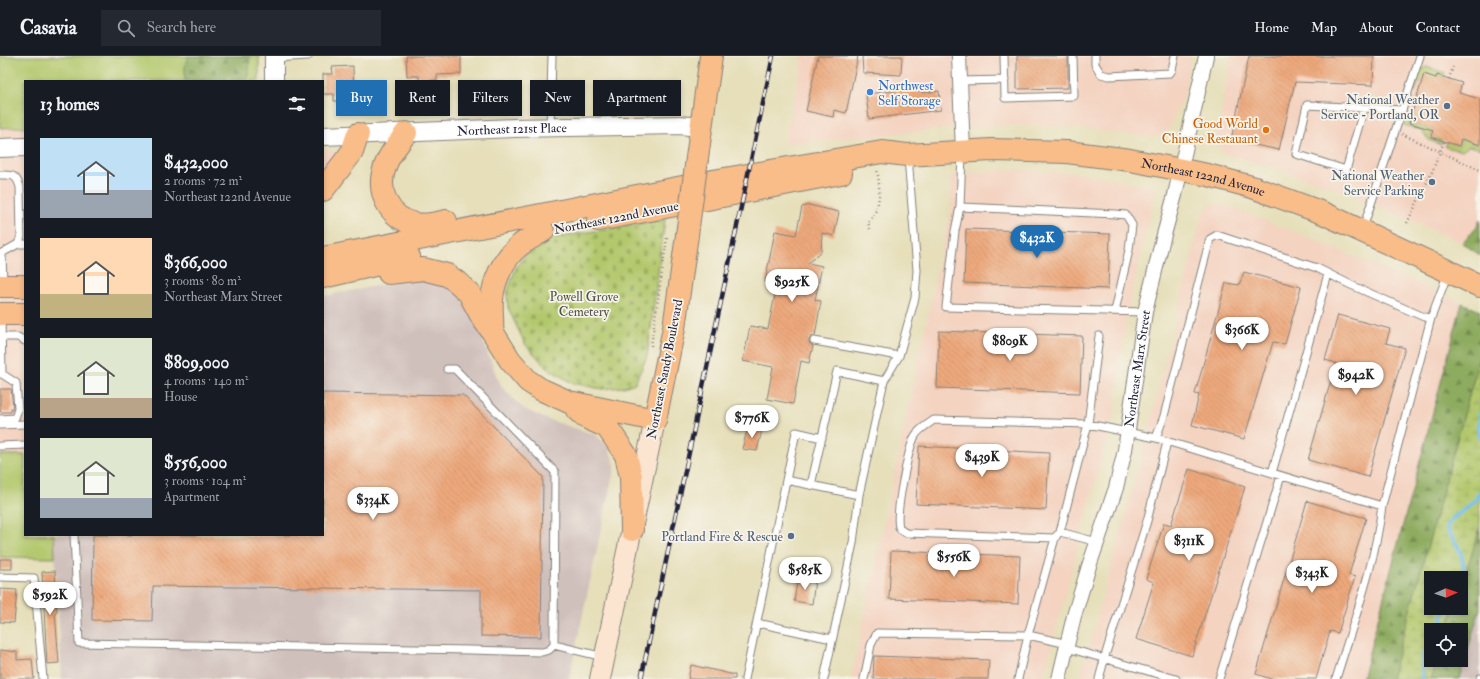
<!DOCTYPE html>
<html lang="en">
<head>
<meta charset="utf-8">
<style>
  body { margin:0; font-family:"IM FELL Double Pica",serif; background:#242831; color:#f1f3f6; height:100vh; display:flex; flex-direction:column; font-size:15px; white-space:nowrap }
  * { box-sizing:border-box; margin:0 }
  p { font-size:13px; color:#9ea1a6 }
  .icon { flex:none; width:22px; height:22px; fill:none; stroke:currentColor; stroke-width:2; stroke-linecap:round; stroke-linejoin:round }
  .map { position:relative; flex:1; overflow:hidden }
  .sheet { position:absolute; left:24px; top:24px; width:300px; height:456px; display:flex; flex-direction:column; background:#171b24; border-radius:0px; box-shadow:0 2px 6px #0003 }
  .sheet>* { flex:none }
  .guide { position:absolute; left:336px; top:24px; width:380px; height:36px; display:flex; gap:8px }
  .needle { width:26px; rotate:88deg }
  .buttons { position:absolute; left:1424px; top:515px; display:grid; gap:8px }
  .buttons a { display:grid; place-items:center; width:44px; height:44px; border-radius:0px; background:#171b24; box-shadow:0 2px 6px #0003; font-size:20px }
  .price { position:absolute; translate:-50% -34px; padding:0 9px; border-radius:14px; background:#fff; color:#222; font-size:13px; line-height:26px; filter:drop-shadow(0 1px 2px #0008) }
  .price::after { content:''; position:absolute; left:50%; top:24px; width:12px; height:9px; margin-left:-6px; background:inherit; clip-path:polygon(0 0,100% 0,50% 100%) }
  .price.selected { background:#1f6fb2; color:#fff }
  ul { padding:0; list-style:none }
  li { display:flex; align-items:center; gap:12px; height:100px; padding:0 16px }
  li span { display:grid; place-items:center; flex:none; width:112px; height:80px; border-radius:0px; color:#555 }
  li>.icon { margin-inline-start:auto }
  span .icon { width:48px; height:48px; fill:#fffc; stroke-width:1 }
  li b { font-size:17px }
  h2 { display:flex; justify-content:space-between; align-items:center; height:48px; padding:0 16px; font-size:17px }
  .chip { padding:0 14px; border-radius:0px; background:#171b24; box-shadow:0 2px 6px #0003; font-size:14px; line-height:36px }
  .chip.selected { background:#1f6fb2; color:#fff }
  header { display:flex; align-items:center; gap:24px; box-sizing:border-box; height:56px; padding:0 20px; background:#171b24; border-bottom:1px solid #363941 }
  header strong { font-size:19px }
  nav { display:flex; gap:22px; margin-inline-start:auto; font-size:14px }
  .search { width:280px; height:36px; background:#242831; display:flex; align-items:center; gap:10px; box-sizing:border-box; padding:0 14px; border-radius:0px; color:#9ea1a6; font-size:15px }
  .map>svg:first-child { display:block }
</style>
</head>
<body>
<header>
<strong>Casavia</strong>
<div class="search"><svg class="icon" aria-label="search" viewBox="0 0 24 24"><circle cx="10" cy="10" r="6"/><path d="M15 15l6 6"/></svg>Search here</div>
<nav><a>Home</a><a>Map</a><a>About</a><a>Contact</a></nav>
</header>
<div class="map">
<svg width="1480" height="623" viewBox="0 0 1480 623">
  <defs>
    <pattern id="forest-firs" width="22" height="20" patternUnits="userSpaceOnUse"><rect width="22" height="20" fill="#8eac60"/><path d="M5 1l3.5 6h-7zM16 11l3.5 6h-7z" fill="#748c50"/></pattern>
    <pattern id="wetland-marsh" width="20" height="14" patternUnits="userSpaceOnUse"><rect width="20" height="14" fill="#b3c86d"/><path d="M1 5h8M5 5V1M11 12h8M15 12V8" fill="none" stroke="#9aac5f"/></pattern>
    <pattern id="cemetery-stones" width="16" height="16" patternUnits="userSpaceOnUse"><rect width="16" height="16" fill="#b3c86d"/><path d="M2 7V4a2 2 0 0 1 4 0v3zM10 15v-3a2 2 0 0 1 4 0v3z" fill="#9aac5f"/></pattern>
    <pattern id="building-back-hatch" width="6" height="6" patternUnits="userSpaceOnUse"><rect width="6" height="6" fill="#eda87c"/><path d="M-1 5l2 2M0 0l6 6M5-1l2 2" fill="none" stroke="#cb906c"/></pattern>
  </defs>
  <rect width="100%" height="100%" fill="#f7f3e8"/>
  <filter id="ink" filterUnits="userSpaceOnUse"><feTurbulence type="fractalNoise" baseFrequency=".025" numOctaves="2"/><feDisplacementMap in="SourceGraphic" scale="8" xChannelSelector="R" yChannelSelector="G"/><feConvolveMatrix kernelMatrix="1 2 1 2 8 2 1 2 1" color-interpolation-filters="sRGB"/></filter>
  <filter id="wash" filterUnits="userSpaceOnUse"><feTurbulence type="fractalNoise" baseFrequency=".012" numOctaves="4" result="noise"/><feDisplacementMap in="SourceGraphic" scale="16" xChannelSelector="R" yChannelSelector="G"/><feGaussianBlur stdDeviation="0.9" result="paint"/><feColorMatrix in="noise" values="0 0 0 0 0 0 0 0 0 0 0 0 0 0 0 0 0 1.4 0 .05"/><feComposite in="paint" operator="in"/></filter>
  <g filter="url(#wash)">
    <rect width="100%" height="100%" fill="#e6dfba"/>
    <path fill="#f4d3c1" d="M0,0L25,25V399H0Z
      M803,0H1191L1184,40L1167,75L1159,80L1152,81L1049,69H1019L944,73L784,88Z
      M1231,0H1480V164L1478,169L1462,187L1345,136L1270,110L1224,98L1217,82Z
      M334,94V107L323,121V95Z
      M1015,114L1079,117L1156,132L1126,264L1114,356L1043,623H851L951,151V118Z
      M1211,148L1225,149L1315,184L1462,247L1362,623H1080L1144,392L1202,158Z"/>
    <path fill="#d0c0bc" d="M413,222L441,227L458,238L474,262L497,321L502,331L517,347L526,354L546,363L596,379L608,391L615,409L569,623H62L54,479H323V240L403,225Z
      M1480,553V623H1459Z"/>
    <path fill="#b3c86d" stroke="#6a7554" d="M0,0H259V25H25V71L0,72Z
      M1427,11L1445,17L1443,21L1437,19L1436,22L1422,27L1419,26L1415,36L1414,35L1421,13Z
      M1406,58L1411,59L1409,67L1433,74L1431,81L1442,85L1441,89L1429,84L1421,75L1402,68Z
      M1461,83L1480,89V93L1469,90L1462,95L1445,91L1447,86L1459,90Z
      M0,399H25V479H54L55,502L0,501Z"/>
    <path fill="url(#forest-firs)" stroke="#58674e" d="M188,0H250L249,16L246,25H185V9Z
      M1480,164V199L1462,187L1478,169Z
      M1462,247L1480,255V301L1391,623H1362Z
      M1480,472V553L1459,623H1431L1437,604H1461V574H1447L1454,552H1461V530Z"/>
    <path fill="url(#wetland-marsh)" stroke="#6a7554" d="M1480,301V472L1461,530V522H1431V552H1454L1447,574H1431V604H1437L1431,623H1391Z"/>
    <path fill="url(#cemetery-stones)" stroke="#6a7554" d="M665,163L647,301L635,327L624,331L602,333L572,327L547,312L525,288L508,252L507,237L516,212L525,199L542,184Z"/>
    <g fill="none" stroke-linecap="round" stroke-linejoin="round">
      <path stroke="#70bfeb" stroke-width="4" d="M1480,357L1479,375L1480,381
        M1457,522L1463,517C1464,509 1462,498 1458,491C1454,483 1448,479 1447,470C1453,458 1467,455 1475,444C1477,442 1479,439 1480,436
        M1439,574L1445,552
        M1422,623C1423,607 1419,601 1431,589"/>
    </g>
    <g id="blocks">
      <path fill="url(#building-back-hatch)" d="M406,0H461V18L437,19V24L419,25V20H407Z
        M818,0H858L846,57L834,54L833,61L806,55Z
        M862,0H902L901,19L863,17Z
        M1017,0H1068V32L1017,33Z
        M1249,0H1374L1373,29L1295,26L1279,94L1231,84Z
        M353,10L354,45H334V38H323V18H333L332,11Z
        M1424,18L1436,22L1437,19L1462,27L1459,37L1480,43V89L1461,83L1459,90L1431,81L1433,74L1409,67Z
        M921,32L922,37L939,35L941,54L869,63L866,38Z
        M809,149L839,156L834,180L822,177L821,196L808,207L822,210L815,244L821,245L815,280H812L809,284V287L813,290L809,307L801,305L793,348L767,343L773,311L743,305L750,270L768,273L777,229L765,226L775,175L796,179L802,151Z
        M966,173L1110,178L1108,233L964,227Z
        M1244,216L1301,231L1285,288L1273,286L1244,383L1192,369L1199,339L1195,338L1226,227L1239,229Z
        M1338,259L1390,273L1386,287L1405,292L1368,421L1308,404L1336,307L1325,304Z
        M939,275L1082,280L1080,337L937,332Z
        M0,333H11L13,352H11V356H0Z
        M323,337L463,339L543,421L541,581L481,580V534L153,530L152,565L92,564L93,479H323Z
        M748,371L762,374L757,395L742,393Z
        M919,390L1049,397L1046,454L916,448Z
        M1189,413L1245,431L1192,600L1136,583L1154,526L1146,523L1164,467L1171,469Z
        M1307,445L1366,462L1349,519L1355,521L1338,577L1330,575L1316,623H1271L1256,618Z
        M891,495L1020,500L1018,548L889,543Z
        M0,503H12V513H0Z
        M55,515L57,556H55L59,607L47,608L42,516Z
        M798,521L815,524L812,548L794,545Z
        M0,533L17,534L14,567L0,566Z
        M0,594L17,596V604L32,603L34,623H0Z
        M874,600L989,604L988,623H873Z
        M691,609L735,619V623H688Z"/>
    </g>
  </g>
  <g filter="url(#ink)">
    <use href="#blocks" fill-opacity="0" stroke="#84807a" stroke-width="1"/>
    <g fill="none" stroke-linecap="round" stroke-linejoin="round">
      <defs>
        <path id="service" d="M1004,0L1005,42L1074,40L1073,0
          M1095,0V8L1101,18L1109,20L1170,17L1172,14L1175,0
          M274,2L308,0
          M960,25L1005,24
          M1364,52L1346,114L1296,98L1307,49L1402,54
          M550,72L552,0
          M962,97L960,151L955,175L946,251L1145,256
          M0,119C12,119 16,118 20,131L21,181L18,188
          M960,151L1115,158L1126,159L1132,169L1129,194L1115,255
          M1363,172L1420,0
          M0,198L18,188H25
          M2,198L3,228
          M0,281H18L25,285
          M814,285L899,300
          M447,313H455L555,416L554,589L604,601
          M0,318H2L1,261
          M0,363L15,362L18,353L16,327L2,318
          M0,369L25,368
          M1156,382L1382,450L1431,262
          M0,390L25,389
          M1272,417L1328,218
          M786,424L859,439L884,325L899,300L915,242L917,214L908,101
          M811,429L837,315L884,325
          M74,479L79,587L470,594L542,596L549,594L554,589
          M1057,479L1055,482L1028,579L1068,588
          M1055,482L906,477C903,475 900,474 899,471C895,458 908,393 915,380C918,374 928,368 934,364L1088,368L1156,382L1164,360L1210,183L1217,179L1317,212L1351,229L1424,261L1431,262L1448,217
          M1097,486L1060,476L1088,368L1099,280
          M0,521L34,522L43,623
          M757,567L832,583
          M1067,592L1176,623
          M745,623L796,376L822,382
          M824,623L853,487L859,439
          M864,623L871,589L877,577L1028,579L1018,623
          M1099,623L1106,597L1147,465L1167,386
          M1219,623L1281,420
          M1336,623C1353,567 1375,509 1382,450
          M1480,623V622"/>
        <g id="minor">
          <path d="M959,0L963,95"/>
          <path id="s1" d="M1059,623L1074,560L1089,510L1116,432L1125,394L1145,256L1162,186L1175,139L1206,0"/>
        </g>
        <g id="tertiary">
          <path d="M274,0V25"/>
          <path id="s2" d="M323,80L514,72L679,69L701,71"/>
          <path d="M0,92L25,91"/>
        </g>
        <path id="secondary" d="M600,623L655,364"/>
        <g id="primary">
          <path d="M406,77C399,87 390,97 386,108C375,134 388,163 416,168C425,170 437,167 446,165"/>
          <path d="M697,102L711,0"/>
          <path d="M323,134L352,96L358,78"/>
          <path d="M598,164L841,117"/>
          <path id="s3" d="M323,202L713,125L882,96L907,99L991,94L1067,96L1130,104L1208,119L1252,131L1323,157L1480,230"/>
          <path d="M389,217L423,213L447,219L457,226L469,237L483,263L492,275L510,304L528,325L540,333L569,346L655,364L674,272L687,179"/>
          <path d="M323,221L409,201"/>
          <path d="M0,230H25"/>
          <path d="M0,258H25"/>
          <path d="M492,275C493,265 491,254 492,244C493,225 504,202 519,190C526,184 535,180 543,175"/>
          <path d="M577,354L585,361L607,371L626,399L631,421L632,474"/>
        </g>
      </defs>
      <use href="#service" stroke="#84807a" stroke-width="9"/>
      <use href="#minor" stroke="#84807a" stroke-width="16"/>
      <use href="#tertiary" stroke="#84807a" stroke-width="20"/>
      <use href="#secondary" stroke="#84807a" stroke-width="22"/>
      <use href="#primary" stroke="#84807a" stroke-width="24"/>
      <path stroke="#84807a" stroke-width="2.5" stroke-dasharray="1 3" stroke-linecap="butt" d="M1449,23L1453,11
        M1402,78L1480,114
        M1407,167L1432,116L1444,86
        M870,173L868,166C882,153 880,130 877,113
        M651,290L667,182"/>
      <use href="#service" stroke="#fff" stroke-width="7"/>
      <use href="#minor" stroke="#fff" stroke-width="14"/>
      <use href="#tertiary" stroke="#fff" stroke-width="18"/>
      <use href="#secondary" stroke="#fce5d0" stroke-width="20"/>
      <use href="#primary" stroke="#f8bd89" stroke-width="22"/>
      <defs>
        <path id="rail" d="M641,623L773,0"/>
      </defs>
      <use href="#rail" stroke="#22223b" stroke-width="4.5"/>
      <use href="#rail" stroke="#f7f3e8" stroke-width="3" stroke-dasharray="9" stroke-linecap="butt"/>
      <defs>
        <path id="primary-bridge" d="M687,179L697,102"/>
      </defs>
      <use href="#primary-bridge" stroke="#84807a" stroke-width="24" stroke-linecap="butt"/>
      <use href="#primary-bridge" stroke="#f8bd89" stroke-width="22"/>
    </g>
  </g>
  <circle fill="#3f7fe0" stroke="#f7f3e8" stroke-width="1.5" cx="870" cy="36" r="4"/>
  <g fill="#5c6f8a" stroke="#f7f3e8" stroke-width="1.5">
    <circle cx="1447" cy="50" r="4"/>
    <circle cx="1432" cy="126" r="4"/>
    <circle cx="791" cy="480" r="4"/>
  </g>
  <circle fill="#e8710a" stroke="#f7f3e8" stroke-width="1.5" cx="1266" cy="74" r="4"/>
  <g text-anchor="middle" stroke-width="3.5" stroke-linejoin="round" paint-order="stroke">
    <g font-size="13" fill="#366cbe" stroke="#f7f3e8" text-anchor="start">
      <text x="878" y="34">Northwest<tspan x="878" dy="15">Self Storage</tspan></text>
    </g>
    <g font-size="13" fill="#4e5e75" stroke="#f7f3e8" text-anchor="end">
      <text x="1439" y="48">National Weather<tspan x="1439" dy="15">Service - Portland, OR</tspan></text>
      <text x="1424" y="124">National Weather<tspan x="1424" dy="15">Service Parking</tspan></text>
      <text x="783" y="485">Portland Fire &amp; Rescue</text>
    </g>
    <g font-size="13" fill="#c56008" stroke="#f7f3e8" text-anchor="end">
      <text x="1258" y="72">Good World<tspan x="1258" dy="15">Chinese Restauant</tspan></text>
    </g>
    <g font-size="13" fill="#22223b" stroke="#f7f3e8">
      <text dy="5" stroke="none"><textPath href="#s2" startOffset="189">Northeast 121st Place</textPath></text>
      <text dy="5" stroke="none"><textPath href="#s3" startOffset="893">Northeast 122nd Avenue</textPath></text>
      <text transform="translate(616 161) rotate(-11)" y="5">Northeast 122nd Avenue</text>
      <text transform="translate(664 313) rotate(-79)" y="5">Northeast Sandy Boulevard</text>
      <text dy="5" stroke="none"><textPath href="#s1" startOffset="321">Northeast Marx Street</textPath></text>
    </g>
    <g font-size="13" fill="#4e544a" stroke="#f7f3e8">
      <text x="584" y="245">Powell Grove<tspan x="584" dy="15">Cemetery</tspan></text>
    </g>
  </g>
</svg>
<div class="buttons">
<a><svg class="needle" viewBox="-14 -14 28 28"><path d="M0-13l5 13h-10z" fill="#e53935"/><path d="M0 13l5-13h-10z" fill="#9ea1a6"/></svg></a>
<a><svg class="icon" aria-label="locate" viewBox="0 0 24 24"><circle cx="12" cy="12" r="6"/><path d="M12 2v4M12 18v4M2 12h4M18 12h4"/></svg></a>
</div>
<b class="price selected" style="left:1037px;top:203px">$432K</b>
<b class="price" style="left:792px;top:247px">$925K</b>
<b class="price" style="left:1242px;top:295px">$366K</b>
<b class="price" style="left:1010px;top:306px">$809K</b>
<b class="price" style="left:1356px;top:340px">$942K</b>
<b class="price" style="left:752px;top:383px">$776K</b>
<b class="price" style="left:982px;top:422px">$439K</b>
<b class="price" style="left:373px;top:465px">$334K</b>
<b class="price" style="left:1189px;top:506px">$311K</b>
<b class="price" style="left:954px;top:522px">$556K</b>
<b class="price" style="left:805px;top:535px">$585K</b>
<b class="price" style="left:1312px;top:538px">$343K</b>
<b class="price" style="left:50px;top:560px">$592K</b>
<div class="guide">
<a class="chip selected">Buy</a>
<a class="chip">Rent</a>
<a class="chip">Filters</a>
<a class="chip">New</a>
<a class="chip">Apartment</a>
</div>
<section class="sheet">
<h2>13 homes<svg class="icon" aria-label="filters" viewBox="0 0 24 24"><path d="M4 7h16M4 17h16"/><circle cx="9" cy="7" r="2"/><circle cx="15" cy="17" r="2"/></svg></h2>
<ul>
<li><span style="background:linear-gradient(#bfe0f5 65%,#9aa5b1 0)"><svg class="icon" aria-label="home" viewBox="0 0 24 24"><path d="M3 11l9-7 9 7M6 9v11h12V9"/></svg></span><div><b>$432,000</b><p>2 rooms · 72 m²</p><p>Northeast 122nd Avenue</p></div></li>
<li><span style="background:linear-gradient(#ffd9b3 70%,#c2b280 0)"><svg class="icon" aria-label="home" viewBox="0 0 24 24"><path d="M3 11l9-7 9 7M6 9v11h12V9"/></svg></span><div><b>$366,000</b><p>3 rooms · 80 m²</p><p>Northeast Marx Street</p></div></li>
<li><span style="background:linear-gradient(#dfe7d0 75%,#b9a48a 0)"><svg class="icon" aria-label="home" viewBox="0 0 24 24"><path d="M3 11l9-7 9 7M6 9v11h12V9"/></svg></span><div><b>$809,000</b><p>4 rooms · 140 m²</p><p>House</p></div></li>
<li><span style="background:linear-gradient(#dfe7d0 75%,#9aa5b1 0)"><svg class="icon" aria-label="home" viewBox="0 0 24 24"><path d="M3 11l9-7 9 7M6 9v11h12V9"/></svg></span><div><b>$556,000</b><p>3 rooms · 104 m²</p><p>Apartment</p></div></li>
</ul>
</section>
</div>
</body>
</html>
